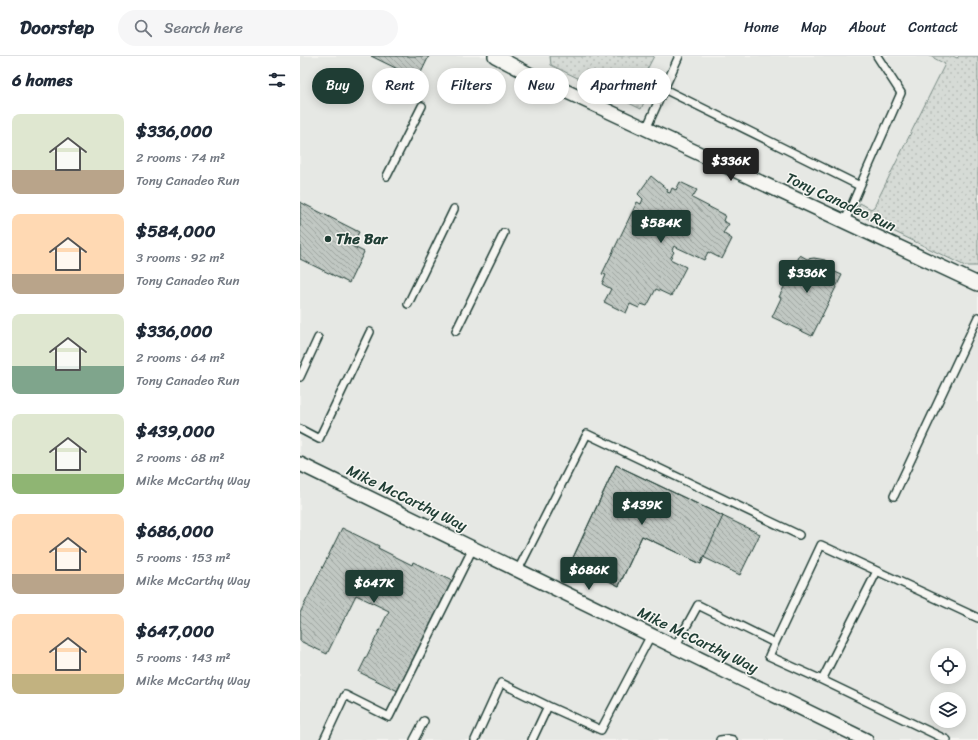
<!DOCTYPE html>
<html lang="en">
<head>
<meta charset="utf-8">
<style>
  body { margin:0; font-family:Sriracha,sans-serif; background:#f6f6f7; color:#1f2937; height:100vh; display:flex; flex-direction:column; font-size:15px; white-space:nowrap }
  * { box-sizing:border-box; margin:0 }
  p { font-size:13px; color:#747a83 }
  .icon { flex:none; width:22px; height:22px; fill:none; stroke:currentColor; stroke-width:2; stroke-linecap:round; stroke-linejoin:round }
  .map { position:relative; flex:1; overflow:hidden }
  .details { display:flex; flex-direction:column; background:#fff; width:300px }
  .details>* { flex:none }
  .top-card { position:absolute; left:12px; top:12px; width:380px; height:36px; display:flex; gap:8px }
  .buttons { position:absolute; left:630px; top:592px; display:grid; gap:8px }
  .buttons a { display:grid; place-items:center; width:36px; height:36px; border-radius:50%; background:#fff; box-shadow:0 2px 10px #0003; font-size:20px }
  .price { position:absolute; translate:-50% -34px; padding:0 9px; border-radius:4px; background:#1f3d34; color:#fff; font-size:13px; line-height:26px; filter:drop-shadow(0 1px 2px #0008) }
  .price::after { content:''; position:absolute; left:50%; top:24px; width:12px; height:9px; margin-left:-6px; background:inherit; clip-path:polygon(0 0,100% 0,50% 100%) }
  .price.current { background:#222; color:#fff }
  ul { padding:0; list-style:none }
  li { display:flex; align-items:center; gap:12px; height:100px; padding:0 12px }
  li span { display:grid; place-items:center; flex:none; width:112px; height:80px; border-radius:8px; color:#555 }
  li>.icon { margin-inline-start:auto }
  span .icon { width:48px; height:48px; fill:#fffc; stroke-width:1 }
  li b { font-size:17px }
  h2 { display:flex; justify-content:space-between; align-items:center; height:48px; padding:0 12px; font-size:17px }
  .tag { padding:0 14px; border-radius:18px; background:#fff; box-shadow:0 2px 10px #0003; font-size:14px; line-height:36px }
  .tag.current { background:#1f3d34; color:#fff }
  header { display:flex; align-items:center; gap:24px; box-sizing:border-box; height:56px; padding:0 20px; background:#fff; border-bottom:1px solid #e0e1e3 }
  header strong { font-size:19px }
  nav { display:flex; gap:22px; margin-inline-start:auto; font-size:14px }
  .search { width:280px; height:36px; background:#f6f6f7; display:flex; align-items:center; gap:10px; box-sizing:border-box; padding:0 14px; border-radius:22px; color:#747a83; font-size:15px }
  main { display:flex; flex:1; min-height:0 }
  .map>svg:first-child { display:block }
</style>
</head>
<body>
<header>
<strong>Doorstep</strong>
<div class="search"><svg class="icon" aria-label="search" viewBox="0 0 24 24"><circle cx="10" cy="10" r="6"/><path d="M15 15l6 6"/></svg>Search here</div>
<nav><a>Home</a><a>Map</a><a>About</a><a>Contact</a></nav>
</header>
<main>
<section class="details">
<h2>6 homes<svg class="icon" aria-label="filters" viewBox="0 0 24 24"><path d="M4 7h16M4 17h16"/><circle cx="9" cy="7" r="2"/><circle cx="15" cy="17" r="2"/></svg></h2>
<ul>
<li><span style="background:linear-gradient(#dfe7d0 70%,#b9a48a 0)"><svg class="icon" aria-label="home" viewBox="0 0 24 24"><path d="M3 11l9-7 9 7M6 9v11h12V9"/></svg></span><div><b>$336,000</b><p>2 rooms · 74 m²</p><p>Tony Canadeo Run</p></div></li>
<li><span style="background:linear-gradient(#ffd9b3 75%,#b9a48a 0)"><svg class="icon" aria-label="home" viewBox="0 0 24 24"><path d="M3 11l9-7 9 7M6 9v11h12V9"/></svg></span><div><b>$584,000</b><p>3 rooms · 92 m²</p><p>Tony Canadeo Run</p></div></li>
<li><span style="background:linear-gradient(#dfe7d0 65%,#7fa58c 0)"><svg class="icon" aria-label="home" viewBox="0 0 24 24"><path d="M3 11l9-7 9 7M6 9v11h12V9"/></svg></span><div><b>$336,000</b><p>2 rooms · 64 m²</p><p>Tony Canadeo Run</p></div></li>
<li><span style="background:linear-gradient(#dfe7d0 75%,#8fb573 0)"><svg class="icon" aria-label="home" viewBox="0 0 24 24"><path d="M3 11l9-7 9 7M6 9v11h12V9"/></svg></span><div><b>$439,000</b><p>2 rooms · 68 m²</p><p>Mike McCarthy Way</p></div></li>
<li><span style="background:linear-gradient(#ffd9b3 75%,#b9a48a 0)"><svg class="icon" aria-label="home" viewBox="0 0 24 24"><path d="M3 11l9-7 9 7M6 9v11h12V9"/></svg></span><div><b>$686,000</b><p>5 rooms · 153 m²</p><p>Mike McCarthy Way</p></div></li>
<li><span style="background:linear-gradient(#ffd9b3 75%,#c2b280 0)"><svg class="icon" aria-label="home" viewBox="0 0 24 24"><path d="M3 11l9-7 9 7M6 9v11h12V9"/></svg></span><div><b>$647,000</b><p>5 rooms · 143 m²</p><p>Mike McCarthy Way</p></div></li>
</ul>
</section>
<div class="map">
<svg width="678" height="684" viewBox="0 0 678 684">
  <defs>
    <pattern id="grass-dots" width="8" height="8" patternUnits="userSpaceOnUse"><rect width="8" height="8" fill="#d6dbd6"/><path d="M2 2h.1M6 6h.1" fill="none" stroke="#b7bdb8" stroke-width="1.8" stroke-linecap="round"/></pattern>
    <pattern id="building-back-hatch" width="6" height="6" patternUnits="userSpaceOnUse"><rect width="6" height="6" fill="#c1c8c3"/><path d="M-1 5l2 2M0 0l6 6M5-1l2 2" fill="none" stroke="#9ca49f"/></pattern>
  </defs>
  <rect width="100%" height="100%" fill="#f6f6f2"/>
  <filter id="ink" filterUnits="userSpaceOnUse"><feTurbulence type="fractalNoise" baseFrequency=".025" numOctaves="2"/><feDisplacementMap in="SourceGraphic" scale="8" xChannelSelector="R" yChannelSelector="G"/><feConvolveMatrix kernelMatrix="1 2 1 2 8 2 1 2 1" color-interpolation-filters="sRGB"/></filter>
  <g filter="url(#ink)">
    <path fill="#e6e8e4" fill-rule="evenodd" d="M0,0H678V684H0ZM637,599H659V621H637ZM637,643H659V665H637Z"/>
    <path fill="url(#grass-dots)" stroke="#7a8c85" d="M250,0H354L336,35L347,40L341,53L251,9Z
      M630,0H653L657,2L659,0H678V210H665L556,157L560,147L571,153L574,151L645,8Z"/>
    <path fill="url(#building-back-hatch)" stroke="#1f3d34" d="M71,0H129L118,23Z
      M351,120L368,134L367,136L370,137L372,132L376,134L380,126L397,134L392,142L425,159L423,165L429,168L423,177L432,183L422,203L408,196L404,204L374,190L372,194L374,196L370,203L386,211L371,240L356,233L347,250L341,248L339,252L330,248L326,257L304,246L311,233L302,228L306,219L302,218L337,146L341,148L343,143L338,138Z
      M0,146L59,176L52,190L64,196L49,227L0,203Z
      M500,199L507,203L514,202L525,204L533,211L535,216L542,219L512,280L472,261L481,242L479,241Z
      M316,409L460,478L440,519L403,501L401,508L342,480L319,530L271,506Z
      M316,409L423,460L401,508L342,480L319,530L271,506Z
      M42,472L79,490L78,492L112,509L113,506L152,525L98,635L59,616L89,555L56,539L27,598L0,585V557Z"/>
    <g fill="none" stroke-linecap="round" stroke-linejoin="round">
      <defs>
        <path id="service" d="M364,33L379,0
          M346,73L364,33L560,130L545,165
          M87,120L122,50
          M560,130L601,37L577,0
          M108,248L154,153
          M156,275L204,177
          M0,321L18,282
          M0,373L19,383L70,276
          M594,440L678,261
          M218,514L287,378L499,479
          M577,515L522,624L647,684
          M475,587L469,600L522,624
          M375,591L398,549L475,587L521,489L678,562
          M24,684L45,639L89,661L173,492
          M114,684L124,665
          M175,684L201,627L248,650
          M232,684L248,650L301,674L351,579
          M420,684L428,683L433,684"/>
        <path id="minor" d="M195,0L231,19L678,228
          M0,408L566,684"/>
      </defs>
      <use href="#service" stroke="#1f3d34" stroke-width="10"/>
      <use href="#minor" stroke="#1f3d34" stroke-width="16"/>
      <use href="#service" stroke="#f6f6f2" stroke-width="7"/>
      <use href="#minor" stroke="#f6f6f2" stroke-width="13"/>
    </g>
  </g>
  <circle fill="#1f3d34" stroke="#f6f6f2" stroke-width="1.5" cx="28" cy="183" r="4"/>
  <g text-anchor="middle" stroke-width="3" stroke-linejoin="round" paint-order="stroke">
    <g font-size="15" fill="#1f3d34" stroke="#f6f6f2">
      <text transform="translate(541 146) rotate(25)" y="5">Tony Canadeo Run</text>
      <text transform="translate(107 442) rotate(26)" y="5">Mike McCarthy Way</text>
      <text transform="translate(398 584) rotate(26)" y="5">Mike McCarthy Way</text>
    </g>
    <g font-size="15" font-weight="bold" fill="#1f3d34" stroke="#f6f6f2" text-anchor="start">
      <text x="36" y="188">The Bar</text>
    </g>
  </g>
</svg>
<div class="buttons">
<a><svg class="icon" aria-label="locate" viewBox="0 0 24 24"><circle cx="12" cy="12" r="6"/><path d="M12 2v4M12 18v4M2 12h4M18 12h4"/></svg></a>
<a><svg class="icon" aria-label="layers" viewBox="0 0 24 24"><path d="M12 4l9 5-9 5-9-5zM3 14l9 5 9-5"/></svg></a>
</div>
<b class="price current" style="left:431px;top:126px">$336K</b>
<b class="price" style="left:361px;top:188px">$584K</b>
<b class="price" style="left:507px;top:238px">$336K</b>
<b class="price" style="left:342px;top:470px">$439K</b>
<b class="price" style="left:289px;top:535px">$686K</b>
<b class="price" style="left:74px;top:548px">$647K</b>
<div class="top-card">
<a class="tag current">Buy</a>
<a class="tag">Rent</a>
<a class="tag">Filters</a>
<a class="tag">New</a>
<a class="tag">Apartment</a>
</div>
</div>
</main>
</body>
</html>
